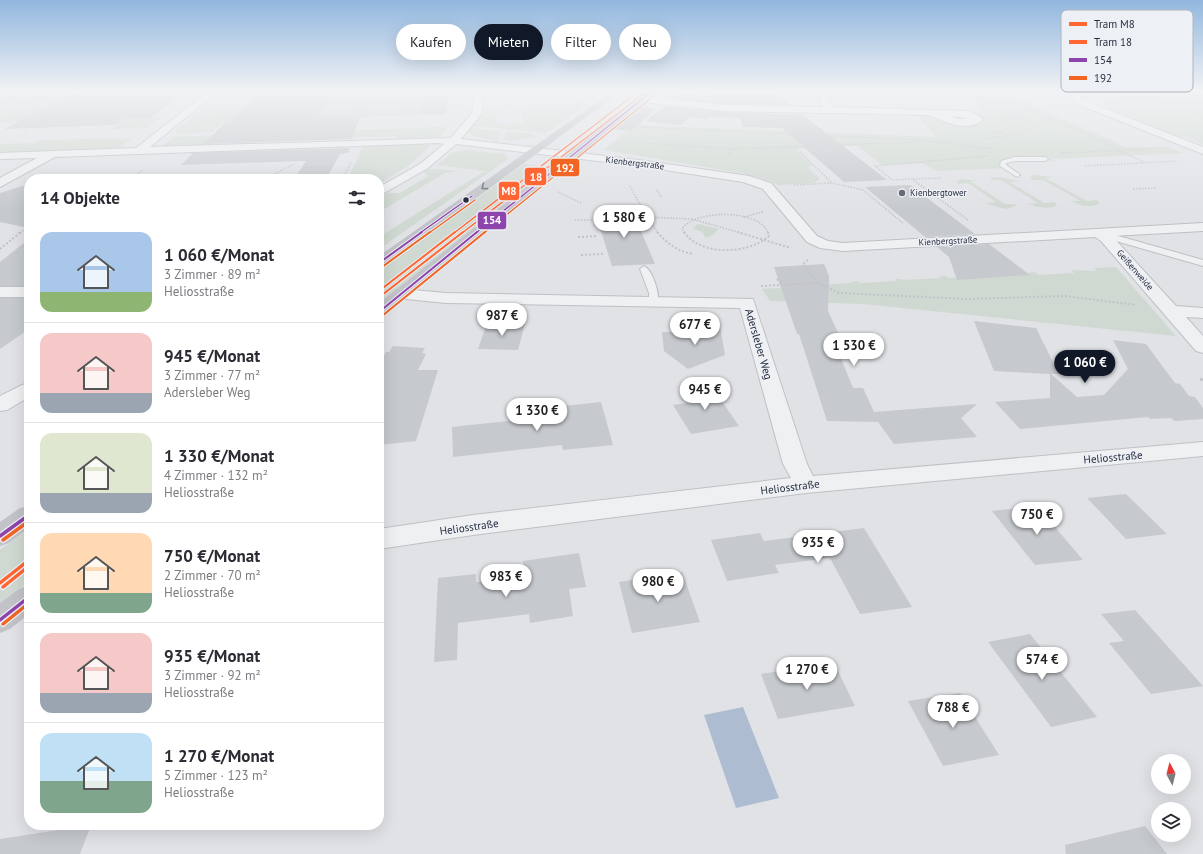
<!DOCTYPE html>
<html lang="de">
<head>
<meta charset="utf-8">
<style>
  body { margin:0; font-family:"PT Sans",sans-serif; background:#f2f2f3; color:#2b2b33; height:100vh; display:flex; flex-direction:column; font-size:15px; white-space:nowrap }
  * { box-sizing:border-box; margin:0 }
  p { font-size:13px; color:#7c7c81 }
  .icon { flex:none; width:22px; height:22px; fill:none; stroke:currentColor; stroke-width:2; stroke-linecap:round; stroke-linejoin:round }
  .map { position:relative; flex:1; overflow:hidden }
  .sheet { position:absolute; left:24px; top:174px; width:360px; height:656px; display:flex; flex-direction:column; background:#fff; border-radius:16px; box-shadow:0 4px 16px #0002 }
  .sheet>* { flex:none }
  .top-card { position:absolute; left:396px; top:24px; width:380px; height:36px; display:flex; gap:8px }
  .needle { width:26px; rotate:353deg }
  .tools { position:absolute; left:1151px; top:754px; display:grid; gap:8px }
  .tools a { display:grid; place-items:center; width:40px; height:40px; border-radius:50%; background:#fff; box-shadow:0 4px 16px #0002; font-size:20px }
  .price { position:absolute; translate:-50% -34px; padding:0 9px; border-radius:14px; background:#fff; color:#222; font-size:13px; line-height:26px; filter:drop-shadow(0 1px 2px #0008) }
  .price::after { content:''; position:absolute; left:50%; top:24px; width:12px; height:9px; margin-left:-6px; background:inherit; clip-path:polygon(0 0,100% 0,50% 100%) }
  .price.active { background:#111827; color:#fff }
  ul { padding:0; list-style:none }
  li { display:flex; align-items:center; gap:12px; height:100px; padding:0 16px }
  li+li { border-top:1px solid #e1e1e2 }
  li span { display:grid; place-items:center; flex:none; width:112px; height:80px; border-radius:12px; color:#555 }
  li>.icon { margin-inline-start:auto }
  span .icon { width:48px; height:48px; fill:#fffc; stroke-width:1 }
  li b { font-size:17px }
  h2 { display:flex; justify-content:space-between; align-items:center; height:48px; padding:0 16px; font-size:17px }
  .tag { padding:0 14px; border-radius:18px; background:#fff; box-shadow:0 4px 16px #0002; font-size:14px; line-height:36px }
  .tag.active { background:#111827; color:#fff }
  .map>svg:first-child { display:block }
</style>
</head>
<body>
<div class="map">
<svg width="1203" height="854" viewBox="0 0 1203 854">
  <rect width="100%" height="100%" fill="#e0e2e6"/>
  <path fill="#d0d9d1" d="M0,91H23L14,96L95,93L100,91H167H164L123,118L0,123Z
    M230,91H260L254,97H223Z
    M338,91H427V92L421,115L224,122L212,132L178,134L175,131L206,106L213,105L210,108L328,103Z
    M575,91H607L546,133L472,126L478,119L482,110L487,109H504L505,111H496L497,124L523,123L522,110H514V109L566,107L579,101Z
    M967,91H1008L1011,96L1126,147H1168L1183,153L1051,159L1057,162C1042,160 1024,159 1009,163L1008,165L1010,168L936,171L922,163L882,165L857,146L795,149L813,166L807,167L820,179L813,183L778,185L768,180L741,173L604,150L633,125L936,137L915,113C936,116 960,128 982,122V118L973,114L959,112L982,111Z
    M1091,91H1174L1190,96H1203V144L1185,137L1166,135L1129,120L1136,119L1090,100L1081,99L1078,96H1088Z
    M161,117L147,128L110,129L125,118Z
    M442,127L447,129L439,137L396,139L397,136L208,142L204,146L161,147L174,137Z
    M471,128L500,131L498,141L472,136L468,131Z
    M506,131L533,134L536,137L512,141L503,140Z
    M132,138L117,149L0,153V144L32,143L42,140Z
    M422,144L431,146L408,166L379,184V179H348L363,146Z
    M467,150L504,154L507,156L508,159L379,249V237L485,171L437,165L453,152Z
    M524,164L550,167L379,303V271Z
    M433,169L459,171L445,173L379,212V198L388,193H400L428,176L422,171Z
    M1033,175L1054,177L1045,178L1087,201L1097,200L1100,203C1091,209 1079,205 1070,201H1081L1043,180H1033L1030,177Z
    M999,177L1020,181L1010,182L1044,203L1055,202L1057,205C1049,210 1036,207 1028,204L1038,203L1001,180H991V178Z
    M962,179L979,181H970L1005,204H1015L1016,206L1006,209L987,204L985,203L996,202L968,183L957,184V181Z
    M698,224L719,229L713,235L706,238L702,232L693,228Z
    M1116,267L1176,336L863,304L770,301L762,289L851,283L850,282L858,281L860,283L896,281L895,279H901L903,280L941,278L939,276H946L948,278L1030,275L1028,273L1035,272L1038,275L1074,273L1072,270L1097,271L1094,268Z
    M29,529V581L0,604V550Z"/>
  <path fill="#aebcd2" d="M743,707L779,798L736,808L704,715Z"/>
  <path fill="#c6c9cd" d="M77,91H188L150,118H125L115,125L4,129Z
    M262,91H338L317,118L360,117L352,139L203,144L226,122H230Z
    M427,91H450L446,114L419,115Z
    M710,92L778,93L781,99H785L788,105L725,104L673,98L679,93L706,96Z
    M664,106L725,112L803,115L887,180L844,182L782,128L743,127L740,118L708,117L706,119L689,117L681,125L646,121Z
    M639,107L656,109L631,131L613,129Z
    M350,148L348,153L340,154L326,179H294L306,161L181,165L193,153Z
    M29,184V228L0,222V193Z
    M910,185L975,234L925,237L865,187Z
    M632,210L655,264L612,266L595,212Z
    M29,239V286H0V262Z
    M989,244L1030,275L957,280L949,257L937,247Z
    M824,264L829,276L828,311L839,335L831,334L853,388H863L874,412L977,404L961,418L977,437L894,444L878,422L827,421L799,334H797L774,267Z
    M0,298H29V329L0,349Z
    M974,321L1036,328L1059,374H1051L1077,397L1104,395L1128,369L1113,340L1146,344L1175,383L1180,384L1189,396L1195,397L1203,408V419L1175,421L1171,418L1150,419L1148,417L1020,429L995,402L1050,398V374L994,371Z
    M487,323L525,324L518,350L478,349Z
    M705,326H720L725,355L688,369L664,351L662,332H694Z
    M393,346L425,348L422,353L426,354L418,370H438L416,441L379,445V364L386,352H389Z
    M710,384L739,426L691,434L673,405L692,402L683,388Z
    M601,402L613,445L563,450L562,445L453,457L452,427L556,416L555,407Z
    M1126,494L1167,534L1126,539L1087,498Z
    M1037,506L1083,560L1035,565L992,511Z
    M864,528L912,607L860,614L830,558L775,565L779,573L727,581L711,540L760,533L764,541Z
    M579,553L586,587L569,589L573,616L530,623L529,614L458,623L457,660L434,662L438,578L476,574V582L525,577L523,561Z
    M682,572L700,622L632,633L619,582Z
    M1135,610L1203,686L1151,694L1109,643L1124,641L1101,614Z
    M1030,634L1097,717L1051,727L988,642Z
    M834,663L855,706L778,719L761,674Z
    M960,693L999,755L943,766L908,701Z
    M91,825L80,854H0V839Z
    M1145,826L1167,854H1066L1065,845Z"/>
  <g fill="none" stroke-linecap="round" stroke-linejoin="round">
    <defs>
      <path id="service" d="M12,91H16L11,97H7Z
        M1015,157H1045L1048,159L1045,161H1015L1006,163V165L1019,174L1020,175L1017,177L1000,166L1001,161Z
        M1095,231H1101L1203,260V266L1095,235Z
        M644,266C652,269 661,295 657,303L654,304L649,301V293L640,269Z"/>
      <path id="minor" d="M209,91H218L150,147L451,138L472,113L475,91H483L482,113L461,139L639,160L749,176L771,183L817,236L828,241L843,243L1203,223V231L1112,236L1176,306L1203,308V318L1186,317L1203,336V353L1196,351L1101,241L1095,237L843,251L820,248L807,242L763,189L743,182L639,166L456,144L428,168L379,196V187L420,164L444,144L439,143L55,157L0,187V178L37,158L0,159V153L136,148Z
        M814,91H825L832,107L969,111L983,119C971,133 942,122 929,115L725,111L642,102L637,99L642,96L725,105L822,107L818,94ZM948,116L970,118L960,119Z
        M1073,91H1081L1078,95L1083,100L1203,147V154L1077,104L1069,95Z
        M1181,91H1203V95L1185,94Z
        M0,287H29V297H0Z
        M402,289L446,293L753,299L807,464L813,476L1203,442V456L806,493L473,535L379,549V529L473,515L791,478L783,464L740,308L446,303L396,298L394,294L396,290Z
        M29,383V397L7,410L0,411V396L22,385Z"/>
    </defs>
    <use href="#service" stroke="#bec0c4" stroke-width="2"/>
    <use href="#minor" stroke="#bec0c4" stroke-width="2"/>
    <path stroke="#c2c3c8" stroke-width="1" stroke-dasharray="1.5 1.5" stroke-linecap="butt" d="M347,91L340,100L357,106L405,111
      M978,91L988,103
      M980,91L1009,101L1119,149
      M990,91L995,95
      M1039,91L1055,93
      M94,96L103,91
      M1122,98L1169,96
      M566,99L573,100
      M987,101H1006
      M1011,101H1019
      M21,109L95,102L93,108L81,117
      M1030,110H1038
      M1191,111L1203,117
      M361,113L368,110V107
      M999,115L1024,142
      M1000,116L1046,123
      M44,117C66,117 116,123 133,107C136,104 138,99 140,96L157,91
      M280,117L295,109L321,106L365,93L389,91
      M25,118L80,111L142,95L95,102L94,96L28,98
      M0,120L25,118
      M207,120L403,113L411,109L410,103L415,99V91
      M637,127L919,140L995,149
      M113,129L142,122
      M991,131L1008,134
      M19,136L26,132
      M983,139L1018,134L1045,123L1066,122
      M935,141H950
      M1104,141H1111
      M644,143L730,149L920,142
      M795,147L802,153
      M974,148L990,153
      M730,149V153
      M1119,151L1124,153
      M1062,153L1147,149"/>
    <path stroke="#c2c3c8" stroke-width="1.5" stroke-dasharray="1.5 1.5" stroke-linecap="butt" d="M730,152V158
      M800,152L832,183
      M988,152L990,153
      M1122,152L1144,162
      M1062,153L1076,152
      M1085,166L1177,161
      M128,179L143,170
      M264,179L294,164
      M343,179L351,162
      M913,179L941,178
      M794,185L832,183L863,190L904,224
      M630,186L645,214L658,233
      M1133,189L1157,188
      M657,190L661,197
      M558,192L581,203
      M646,217L692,219L741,233
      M744,217L763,212
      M575,220H593
      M968,220L912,179L892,180L875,166L987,156
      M20,233L29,226
      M685,233L682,229C695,209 760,209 768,233"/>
    <path stroke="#c2c3c8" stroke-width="2" stroke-dasharray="2 2" stroke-linecap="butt" d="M657,232C668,244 678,252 694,254
      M684,232C701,257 749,254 769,236L768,232
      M737,232L791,248
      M578,237L598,236
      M0,249L21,232
      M581,255L603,254
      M808,260L803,264L818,283L839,293L967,299L1065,296L1136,305
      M777,279L782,285
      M761,286L818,283"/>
    <path stroke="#c2c3c8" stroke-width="2.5" stroke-dasharray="3 3" stroke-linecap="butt" d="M1200,379L1203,380"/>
    <use href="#service" fill="#eff0f2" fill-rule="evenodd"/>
    <use href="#minor" fill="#eff0f2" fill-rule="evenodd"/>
    <path fill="#c1c3c8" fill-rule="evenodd" d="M613,91H622L384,266L379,268V256Z
      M647,91H656L385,316L379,317V303Z
      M29,506V528L9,543L0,546V522L20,508Z
      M29,585V614L10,629L0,633V603L19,589Z"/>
    <defs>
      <path id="bus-1-far2" d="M420,233L472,196
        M476,233L652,91"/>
      <path id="bus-1-far1" d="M379,263L422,232
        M379,312L477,232"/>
      <path id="bus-1" d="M0,536L29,515
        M0,620L29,597"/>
      <path id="bus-2-far2" d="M429,233L475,200
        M484,233L655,95"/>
      <path id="bus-2-far1" d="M382,267L430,232
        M382,316L485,232"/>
      <path id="bus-2" d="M3,540L29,521
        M3,624L29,603"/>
    </defs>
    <use href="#bus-1-far2" stroke="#edf0f5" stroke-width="3"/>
    <use href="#bus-1-far1" stroke="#edf0f5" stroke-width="4"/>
    <use href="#bus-1" stroke="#edf0f5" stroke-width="6"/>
    <use href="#bus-2-far2" stroke="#edf0f5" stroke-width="3"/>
    <use href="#bus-2-far1" stroke="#edf0f5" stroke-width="4"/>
    <use href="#bus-2" stroke="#edf0f5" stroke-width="6"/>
    <use href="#bus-1-far2" stroke="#8e44ad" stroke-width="1.5"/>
    <use href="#bus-1-far1" stroke="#8e44ad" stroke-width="2"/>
    <use href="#bus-1" stroke="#8e44ad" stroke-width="3.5"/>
    <use href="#bus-2-far2" stroke="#f26522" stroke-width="1.5"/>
    <use href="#bus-2-far1" stroke="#f26522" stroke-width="2"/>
    <use href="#bus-2" stroke="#f26522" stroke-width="3.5"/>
    <defs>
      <path id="tram-1-far2" d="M454,233L639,91"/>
      <path id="tram-1-far1" d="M379,291L455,232"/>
      <path id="tram-1" d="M0,583L29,560"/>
      <path id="tram-2-far2" d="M462,233L642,95"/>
      <path id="tram-2-far1" d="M382,295L463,232"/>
      <path id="tram-2" d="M3,587L29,566"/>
    </defs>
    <use href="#tram-1-far2" stroke="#edf0f5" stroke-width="3"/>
    <use href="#tram-1-far1" stroke="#edf0f5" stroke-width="4"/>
    <use href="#tram-1" stroke="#edf0f5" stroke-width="6"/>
    <use href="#tram-2-far2" stroke="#edf0f5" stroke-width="3"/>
    <use href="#tram-2-far1" stroke="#edf0f5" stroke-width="4"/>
    <use href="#tram-2" stroke="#edf0f5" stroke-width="6"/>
    <use href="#tram-1-far2" stroke="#f63" stroke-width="1.5"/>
    <use href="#tram-1-far1" stroke="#f63" stroke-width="2"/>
    <use href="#tram-1" stroke="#f63" stroke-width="3.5"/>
    <use href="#tram-2-far2" stroke="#f63" stroke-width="1.5"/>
    <use href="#tram-2-far1" stroke="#f63" stroke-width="2"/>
    <use href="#tram-2" stroke="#f63" stroke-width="3.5"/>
  </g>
  <defs><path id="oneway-chevron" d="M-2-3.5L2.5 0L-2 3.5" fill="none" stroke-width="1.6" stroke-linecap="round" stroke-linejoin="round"/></defs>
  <use stroke="#6c707d" href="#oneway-chevron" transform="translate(484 187) rotate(144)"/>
  <linearGradient id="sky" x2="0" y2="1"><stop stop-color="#91b7df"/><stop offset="0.43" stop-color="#f1f2f4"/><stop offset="1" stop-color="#f1f2f4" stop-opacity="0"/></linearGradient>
  <rect width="1203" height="210" fill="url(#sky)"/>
  <circle fill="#686c79" stroke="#edf0f5" stroke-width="1.5" cx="902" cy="193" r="4"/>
  <circle fill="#272d3f" stroke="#edf0f5" stroke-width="1.5" cx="466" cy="200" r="3.5"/>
  <g text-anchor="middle" stroke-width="3" stroke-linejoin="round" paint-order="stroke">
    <g font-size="9" fill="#272d3f" stroke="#edf0f5">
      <text transform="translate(635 163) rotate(7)" y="3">Kienbergstraße</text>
      <text transform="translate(948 241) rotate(-3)" y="3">Kienbergstraße</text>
      <text transform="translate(1135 270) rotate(49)" y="3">Geißenweide</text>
    </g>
    <g font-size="9" fill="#272d3f" stroke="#edf0f5" text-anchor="start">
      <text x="910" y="196">Kienbergtower</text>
    </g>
    <g font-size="11" fill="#272d3f" stroke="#edf0f5">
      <text transform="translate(759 344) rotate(74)" y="4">Adersleber Weg</text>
      <text transform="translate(1113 457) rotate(-5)" y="4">Heliosstraße</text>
      <text transform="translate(790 487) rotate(-7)" y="4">Heliosstraße</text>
      <text transform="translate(469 527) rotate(-8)" y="4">Heliosstraße</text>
    </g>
  </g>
  <rect x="1061" y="10" width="132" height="82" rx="6" fill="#edf0f5" stroke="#b2b6be" stroke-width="1"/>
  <rect x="1069" y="22" width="18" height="4" fill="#f63"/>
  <rect x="1069" y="40" width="18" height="4" fill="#f63"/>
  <rect x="1069" y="58" width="18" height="4" fill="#8e44ad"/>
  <rect x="1069" y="76" width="18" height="4" fill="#f26522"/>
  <g font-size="11" fill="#272d3f">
    <text x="1094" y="28">Tram M8</text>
    <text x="1094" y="46">Tram 18</text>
    <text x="1094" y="64">154</text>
    <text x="1094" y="82">192</text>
  </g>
  <g stroke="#edf0f5" stroke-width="1.5">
    <rect x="550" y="158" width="30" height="19" rx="4" fill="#f26522"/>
    <rect x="524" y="167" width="23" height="19" rx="4" fill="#f63"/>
    <rect x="498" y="181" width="22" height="20" rx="4" fill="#f63"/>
    <rect x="477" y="211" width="30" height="19" rx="4" fill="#8e44ad"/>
  </g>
  <g font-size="11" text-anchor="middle" font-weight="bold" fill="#fff">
    <text x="565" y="172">192</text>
    <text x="536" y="181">18</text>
    <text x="509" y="195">M8</text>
    <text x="492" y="224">154</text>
  </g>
</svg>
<div class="tools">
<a><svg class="needle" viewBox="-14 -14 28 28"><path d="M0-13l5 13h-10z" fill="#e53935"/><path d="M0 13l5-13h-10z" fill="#7c7c81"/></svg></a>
<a><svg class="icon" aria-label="layers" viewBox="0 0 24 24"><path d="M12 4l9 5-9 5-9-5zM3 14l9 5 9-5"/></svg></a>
</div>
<b class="price" style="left:624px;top:239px">1 580 €</b>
<b class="price" style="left:502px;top:337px">987 €</b>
<b class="price" style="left:695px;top:346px">677 €</b>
<b class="price" style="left:854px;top:367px">1 530 €</b>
<b class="price active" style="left:1085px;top:384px">1 060 €</b>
<b class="price" style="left:705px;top:411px">945 €</b>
<b class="price" style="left:537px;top:432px">1 330 €</b>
<b class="price" style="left:1037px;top:536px">750 €</b>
<b class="price" style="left:818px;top:564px">935 €</b>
<b class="price" style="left:506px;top:598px">983 €</b>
<b class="price" style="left:658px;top:603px">980 €</b>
<b class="price" style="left:1042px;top:681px">574 €</b>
<b class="price" style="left:807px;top:691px">1 270 €</b>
<b class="price" style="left:953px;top:729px">788 €</b>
<div class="top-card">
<a class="tag">Kaufen</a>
<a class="tag active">Mieten</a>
<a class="tag">Filter</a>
<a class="tag">Neu</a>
</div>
<section class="sheet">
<h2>14 Objekte<svg class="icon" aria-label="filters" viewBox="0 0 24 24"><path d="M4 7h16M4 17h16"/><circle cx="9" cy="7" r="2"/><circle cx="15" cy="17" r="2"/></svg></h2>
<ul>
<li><span style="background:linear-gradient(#a9c7e8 75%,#8fb573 0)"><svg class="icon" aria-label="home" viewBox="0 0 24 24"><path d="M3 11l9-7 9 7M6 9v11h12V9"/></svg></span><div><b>1 060 €/Monat</b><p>3 Zimmer · 89 m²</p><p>Heliosstraße</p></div></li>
<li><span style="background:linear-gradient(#f6c9c9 75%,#9aa5b1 0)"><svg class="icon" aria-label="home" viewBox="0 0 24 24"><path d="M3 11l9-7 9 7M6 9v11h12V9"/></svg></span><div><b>945 €/Monat</b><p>3 Zimmer · 77 m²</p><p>Adersleber Weg</p></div></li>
<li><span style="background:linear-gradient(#dfe7d0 75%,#9aa5b1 0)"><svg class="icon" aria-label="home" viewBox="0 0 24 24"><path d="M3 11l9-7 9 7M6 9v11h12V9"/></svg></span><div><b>1 330 €/Monat</b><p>4 Zimmer · 132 m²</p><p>Heliosstraße</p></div></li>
<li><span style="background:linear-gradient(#ffd9b3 75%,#7fa58c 0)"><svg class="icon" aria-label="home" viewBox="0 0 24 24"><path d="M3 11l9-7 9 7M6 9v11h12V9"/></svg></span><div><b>750 €/Monat</b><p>2 Zimmer · 70 m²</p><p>Heliosstraße</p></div></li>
<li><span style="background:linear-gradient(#f6c9c9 75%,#9aa5b1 0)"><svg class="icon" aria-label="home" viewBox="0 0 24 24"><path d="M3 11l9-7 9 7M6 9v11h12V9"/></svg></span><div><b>935 €/Monat</b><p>3 Zimmer · 92 m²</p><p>Heliosstraße</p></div></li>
<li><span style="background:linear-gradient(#bfe0f5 60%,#7fa58c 0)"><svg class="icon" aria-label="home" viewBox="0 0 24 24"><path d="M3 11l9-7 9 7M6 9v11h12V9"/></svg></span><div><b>1 270 €/Monat</b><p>5 Zimmer · 123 m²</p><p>Heliosstraße</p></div></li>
</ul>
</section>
</div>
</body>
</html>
